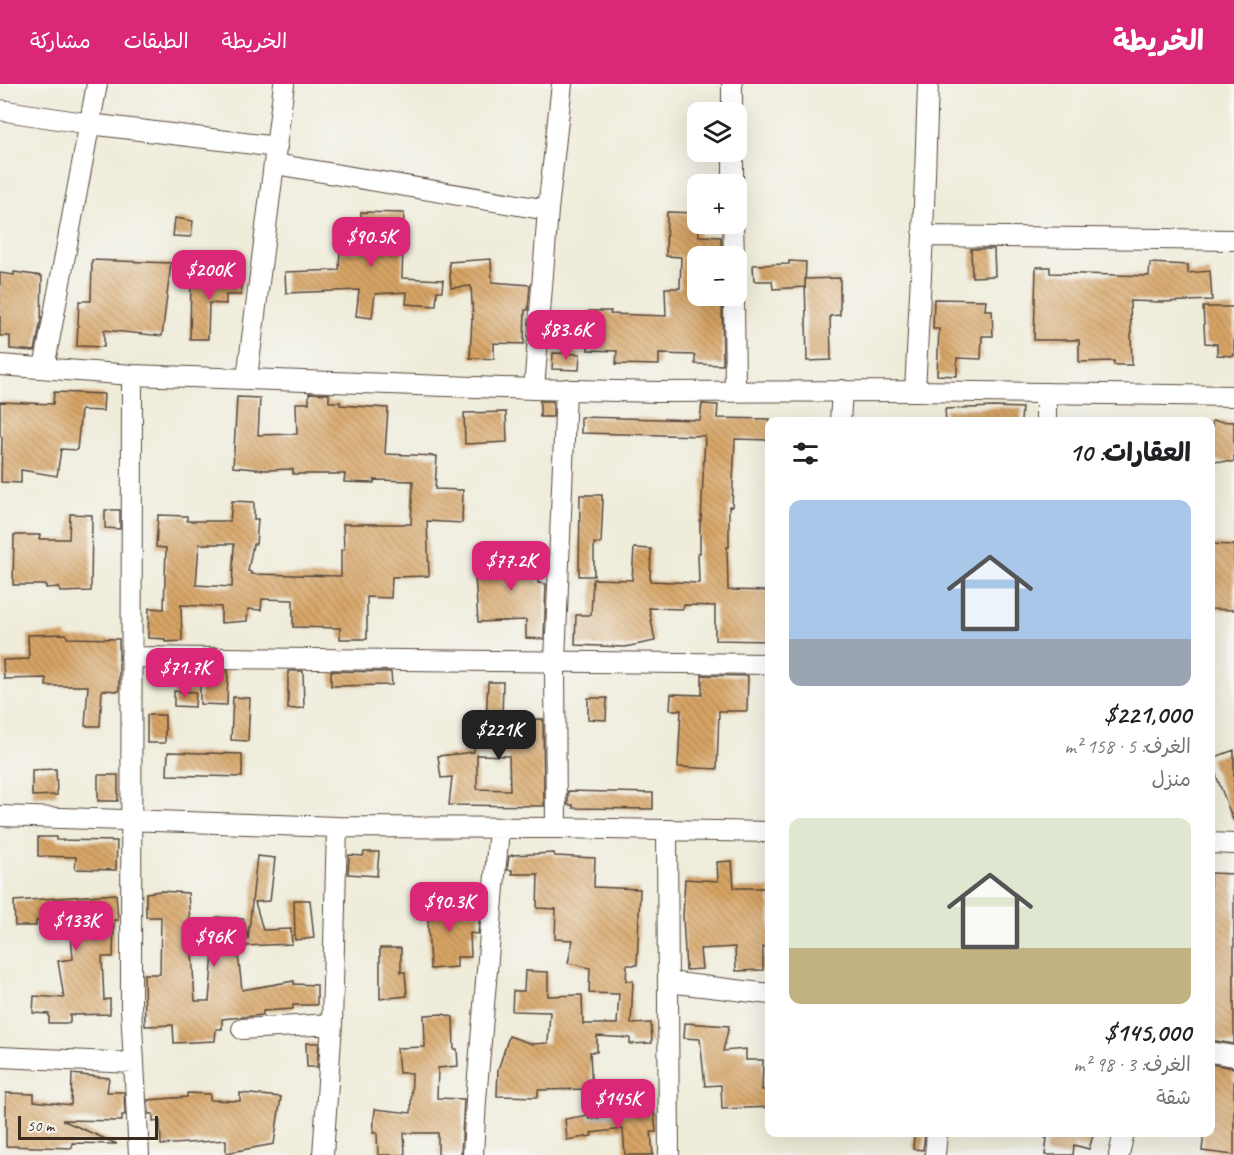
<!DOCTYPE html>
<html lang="ar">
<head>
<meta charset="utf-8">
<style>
  body { margin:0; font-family:Caveat,"Playpen Sans Arabic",sans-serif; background:#f2f2f2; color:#202124; direction:rtl; height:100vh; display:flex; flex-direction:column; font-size:22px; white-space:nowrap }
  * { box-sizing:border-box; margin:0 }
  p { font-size:20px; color:#757577 }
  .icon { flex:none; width:33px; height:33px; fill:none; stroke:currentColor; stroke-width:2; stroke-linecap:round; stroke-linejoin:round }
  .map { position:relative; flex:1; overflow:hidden; direction:ltr }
  .side { position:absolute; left:765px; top:333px; width:450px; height:720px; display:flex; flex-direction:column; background:#fff; border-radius:12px; box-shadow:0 6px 24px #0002; direction:rtl }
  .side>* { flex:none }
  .buttons { position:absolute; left:687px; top:18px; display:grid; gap:12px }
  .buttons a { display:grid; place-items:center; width:60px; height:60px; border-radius:12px; background:#fff; box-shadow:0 6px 24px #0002; font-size:30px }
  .scale { position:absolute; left:18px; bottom:15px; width:140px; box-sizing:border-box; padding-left:6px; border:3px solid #3b2a1e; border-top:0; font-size:16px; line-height:21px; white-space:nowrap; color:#3b2a1e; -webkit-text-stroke:4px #f6f6f2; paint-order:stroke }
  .price { position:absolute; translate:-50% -51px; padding:0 14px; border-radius:12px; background:#db2777; color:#fff; font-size:20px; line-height:39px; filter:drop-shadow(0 2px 3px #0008) }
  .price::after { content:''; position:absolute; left:50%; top:36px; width:18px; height:14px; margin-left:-9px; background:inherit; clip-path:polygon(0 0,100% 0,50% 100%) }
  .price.current { background:#222; color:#fff }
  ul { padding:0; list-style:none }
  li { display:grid; align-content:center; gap:12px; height:318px; padding:0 24px }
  li span { display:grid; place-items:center; height:186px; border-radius:12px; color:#555 }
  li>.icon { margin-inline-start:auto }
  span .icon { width:108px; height:108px; fill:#fffc; stroke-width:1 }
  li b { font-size:26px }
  h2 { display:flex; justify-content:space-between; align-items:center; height:72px; padding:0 24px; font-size:26px }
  header { display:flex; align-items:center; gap:36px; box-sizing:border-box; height:84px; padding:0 30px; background:#db2777; color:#fff }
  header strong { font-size:28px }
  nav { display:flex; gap:33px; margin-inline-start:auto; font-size:21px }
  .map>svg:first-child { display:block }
</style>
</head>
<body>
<header>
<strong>الخريطة</strong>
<nav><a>الخريطة</a><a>الطبقات</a><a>مشاركة</a></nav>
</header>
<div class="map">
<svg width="1234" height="1071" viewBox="0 0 1234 1071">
  <defs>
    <pattern id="building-back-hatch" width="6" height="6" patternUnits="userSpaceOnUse" patternTransform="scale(1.5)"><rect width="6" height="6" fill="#d7a465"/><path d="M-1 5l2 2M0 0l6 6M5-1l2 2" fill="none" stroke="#b08653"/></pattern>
  </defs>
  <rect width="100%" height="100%" fill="#f6f6f2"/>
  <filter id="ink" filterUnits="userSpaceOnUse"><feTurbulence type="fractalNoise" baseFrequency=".0167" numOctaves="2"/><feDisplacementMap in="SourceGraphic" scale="12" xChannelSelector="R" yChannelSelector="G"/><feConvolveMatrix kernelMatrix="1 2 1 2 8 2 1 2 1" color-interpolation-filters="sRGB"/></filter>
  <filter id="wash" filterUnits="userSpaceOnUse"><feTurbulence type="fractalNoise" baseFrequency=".008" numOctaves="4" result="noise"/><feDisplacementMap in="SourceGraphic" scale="24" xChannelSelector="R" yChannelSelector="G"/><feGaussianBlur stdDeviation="1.35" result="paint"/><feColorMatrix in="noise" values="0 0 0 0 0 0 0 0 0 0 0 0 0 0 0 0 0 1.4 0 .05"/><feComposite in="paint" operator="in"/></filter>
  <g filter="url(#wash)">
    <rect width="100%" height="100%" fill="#efecda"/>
    <g id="blocks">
      <path fill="url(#building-back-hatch)" fill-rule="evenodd" d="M361,128L404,129L402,194L443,196L442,207H437L436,222L406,220L407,208L375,210L372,234L356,232L359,206L286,209L285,188L339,186L340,167L360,168Z
        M667,128L698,129L699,152L721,153L722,172H698V212H722L723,281L695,280V271L659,270V281L616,280L617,267L588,266L589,227H611L610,230L666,232L665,204H680L681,173L666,172Z
        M175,134L193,137L191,153L173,152Z
        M971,165H994L995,192L972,193Z
        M491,175L492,198L530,201L528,226H525L524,260L494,259V275L470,274L472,235H473L471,202L451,204L449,178Z
        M92,176L171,179L162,252L104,246V263L77,262L79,217H91Z
        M789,177L806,178L805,203L773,205L772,197H754L753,181L789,180Z
        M1150,179L1188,181V189L1210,187L1212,216L1162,218L1130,217L1132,281H1114V277L1079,278V256H1034L1036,183H1050V189L1149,192Z
        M14,188L42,192L41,236L35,267L10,265V252H0V189L14,191Z
        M191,193L241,194V211H226V220L209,219L208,255H190Z
        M840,194V231L830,232L831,276L807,277L805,195Z
        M934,215L986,216L985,226H992L993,252H982L981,275L957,274V292L937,291L939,245H933Z
        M1203,223H1234V272L1217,271V260L1205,259Z
        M553,269L580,270L579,286L552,285Z
        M54,308L104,310L103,327L81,326L77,366L61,365L57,392L21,386V399L1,398L2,353L0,352V318L53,320Z
        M309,309L329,310V318H340V321L388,324L385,370L437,372L435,405L463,406L462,439L427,437L429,492L392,493L391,514L367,513V555H340V544L293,543V516L262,515L261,526L248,525L247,537L221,539V523L181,521L182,557L165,558V555L148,554L149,524L164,525L166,464L156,463L158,431L187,432V437H230L232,417L254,418V435H258L256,460H253L248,487L251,488V490L341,492V466H344L343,440H411L413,397L374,396V399L344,398L345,390H293V385L265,386L233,383L237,313L260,314L258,351L297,350L296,319H309ZM199,460H234L232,503L196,501Z
        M540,317H553V333H540Z
        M702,320L718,321L717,334L770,335V356L735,355L732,423L729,422V463H727L728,506L770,507V557L715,556V522L684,521L683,525L649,524L655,557L625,563L575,561L576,531H591L593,495L632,496L634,464L651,465L650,497L699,499L698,469H700V437H701L705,352L581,349V333L700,336Z
        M994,323L1022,324L1021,338H946L945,325Z
        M506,328L507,358L465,360L464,329Z
        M1212,337L1234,338V378L1210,377Z
        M580,411H602V416H603L601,460L594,459V492H579Z
        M105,426H120V445L105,444Z
        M70,430L92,431L91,507L60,508L59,503L46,504V501H13L14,451H40L39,455H69Z
        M1210,460L1234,461V526L1210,525Z
        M538,471V499L546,500L544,555L526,554V536L478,538L474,475H493V473Z
        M66,550L67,554L119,555V607L102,606L100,642H85L88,602H46V594L4,595L3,576L29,575L28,551Z
        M208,586H228L227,621L200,620V597H208Z
        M288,587H303L304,624L288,625Z
        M331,587L391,588L392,601L331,602Z
        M702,591L748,592L747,627H719L717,685L678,683L681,626H670L671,610L702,611Z
        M488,598H503L502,636L543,635L544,722L449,721L452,693L441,694L438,672L474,668L475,637H486ZM477,671L509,672L510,706L477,705Z
        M174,607L196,608L195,623L174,622Z
        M233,613L250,614L248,657L231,656Z
        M588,614H607L606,636L588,635Z
        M147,631H165V659H147Z
        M1234,666V736H1233L1210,675Z
        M168,668L242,670V693L167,691Z
        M56,685L57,711L32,712V686Z
        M98,691H118V717H98Z
        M568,707L653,709V725L573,724V721H568Z
        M38,753H56V756L117,757L116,786L75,785L76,773L38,772Z
        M364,768H379L377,792L348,790L349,771L363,772Z
        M554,769L555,772L595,774L594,803L640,805L637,881H627L626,897H633L631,940L651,939L652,959L630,960V954L597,952V968H590L592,1005L538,1006V1013L497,1012L498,986L509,952L532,960L548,959L550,928L512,927L513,907H524L525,887L548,888V912L582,911L583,940H617L619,910L589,909L590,884L568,879L573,856L555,855L556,825L537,824L538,790H512V786H507L509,772H512V771Z
        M257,772L275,774L270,817L255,818L263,846L291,845L292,860L243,862L244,869L238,870L242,906L294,897V900L317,901V921H293V925L263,927V931L222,935V945H216L215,957L174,959L173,941L145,942L144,890H160L161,833H146V809L161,807L188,809L195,917H209L216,833L244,835L248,855Z
        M732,777L734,804H770V863H763V886L736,887L735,863L700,865L702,885L686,886L683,833L685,795L718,797L717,778Z
        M1210,789L1234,790V960L1210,956Z
        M116,810L118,836H114L113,873H102L104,916L110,915V930L70,931V939H49V930L33,929L34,912L64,914L58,877L73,875L70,836L36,837V842H15L14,817Z
        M453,813L454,827L480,829L478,850L470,849L471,873H457V883L430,885L427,814Z
        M294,816H310L314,854L295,856Z
        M380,864H401V888H405L407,912L380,915Z
        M443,930L453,933L454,965H457L458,982L438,984L437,1014L464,1015L461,1071H438V1049H404L405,1071H378L377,1049H373L375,1025L411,1029L412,989H399L397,964L425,963L424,931Z
        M685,939L729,942L723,967L746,965V976H763L762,1006H770V1023L722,1025L721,1001L705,1002L700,955L684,954Z
        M306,959H319L317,983H307Z
        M1210,980L1234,984V1071L1202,1067L1204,1048H1210Z
        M72,990L109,994L107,1008H124L125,1031H122V1037L62,1036L117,1060L72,1059V1064L6,1062V1009L34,1010V1017L71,1021Z
        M187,1009L210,1010V1016L240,1017V1009L281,1013L274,1060L226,1069V1056L161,1061L160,1037L153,1038V1030H149L148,1016L187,1013Z
        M654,1027L656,1048H651L653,1071H625L623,1045L591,1049L592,1052L567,1056L565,1035L588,1031L589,1035Z
        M1045,1048H1094L1089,1065L1074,1061L1073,1071H1045L1047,1054H1045Z
        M914,1051H925L923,1066L913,1065Z"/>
    </g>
  </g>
  <g filter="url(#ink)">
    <use href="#blocks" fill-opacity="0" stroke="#56473a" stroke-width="1.5"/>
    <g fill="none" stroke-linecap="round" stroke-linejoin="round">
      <defs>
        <path id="minor" d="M732,0V28
          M0,26L90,40L277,63
          M733,68V100
          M275,80L548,126
          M733,140L734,172
          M923,152L1234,156
          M734,212L735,307
          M0,281L132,291L534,305L658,308L915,307L1234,312
          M44,284L97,0
          M132,291L131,924L139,1071
          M247,294L284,0
          M534,305L548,126L562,0
          M915,307L923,152L928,0
          M1046,309V338
          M840,338L842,306
          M131,573L770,580
          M0,732L337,743L556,744L770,748
          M556,744L555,577L566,305
          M667,746L669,1071
          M1210,759L1234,760
          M668,898L770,910
          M242,945L332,940
          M1210,968L1234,972
          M0,973L134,979
          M323,1071L332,940L337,743
          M473,1071L476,1016L499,744
          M935,1071L937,1048
          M1119,1071L1124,1048"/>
      </defs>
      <use href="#minor" stroke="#56473a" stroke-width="22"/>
      <use href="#minor" stroke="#fff" stroke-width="20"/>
    </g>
  </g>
</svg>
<div class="buttons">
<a><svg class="icon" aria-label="layers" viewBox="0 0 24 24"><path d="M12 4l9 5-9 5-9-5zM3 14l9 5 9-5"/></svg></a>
<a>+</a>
<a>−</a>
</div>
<div class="scale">50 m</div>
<b class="price" style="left:371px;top:184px">$90.5K</b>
<b class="price" style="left:209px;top:217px">$200K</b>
<b class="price" style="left:566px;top:277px">$83.6K</b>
<b class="price" style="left:511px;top:508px">$77.2K</b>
<b class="price" style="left:185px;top:615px">$71.7K</b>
<b class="price current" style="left:499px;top:677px">$221K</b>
<b class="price" style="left:449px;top:849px">$90.3K</b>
<b class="price" style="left:76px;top:868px">$133K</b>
<b class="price" style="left:214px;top:884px">$96K</b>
<b class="price" style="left:618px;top:1046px">$145K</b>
<section class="side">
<h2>العقارات: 10<svg class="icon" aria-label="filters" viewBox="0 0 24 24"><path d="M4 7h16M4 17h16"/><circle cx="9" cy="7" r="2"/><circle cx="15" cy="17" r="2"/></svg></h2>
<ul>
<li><span style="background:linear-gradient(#a9c7e8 75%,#9aa5b1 0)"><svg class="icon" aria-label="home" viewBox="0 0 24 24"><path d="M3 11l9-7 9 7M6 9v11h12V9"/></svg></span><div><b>$221,000</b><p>الغرف: 5 · 158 m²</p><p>منزل</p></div></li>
<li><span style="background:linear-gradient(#dfe7d0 70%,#c2b280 0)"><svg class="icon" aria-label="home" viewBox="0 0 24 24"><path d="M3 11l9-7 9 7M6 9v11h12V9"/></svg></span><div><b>$145,000</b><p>الغرف: 3 · 98 m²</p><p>شقة</p></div></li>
</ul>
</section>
</div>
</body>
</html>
